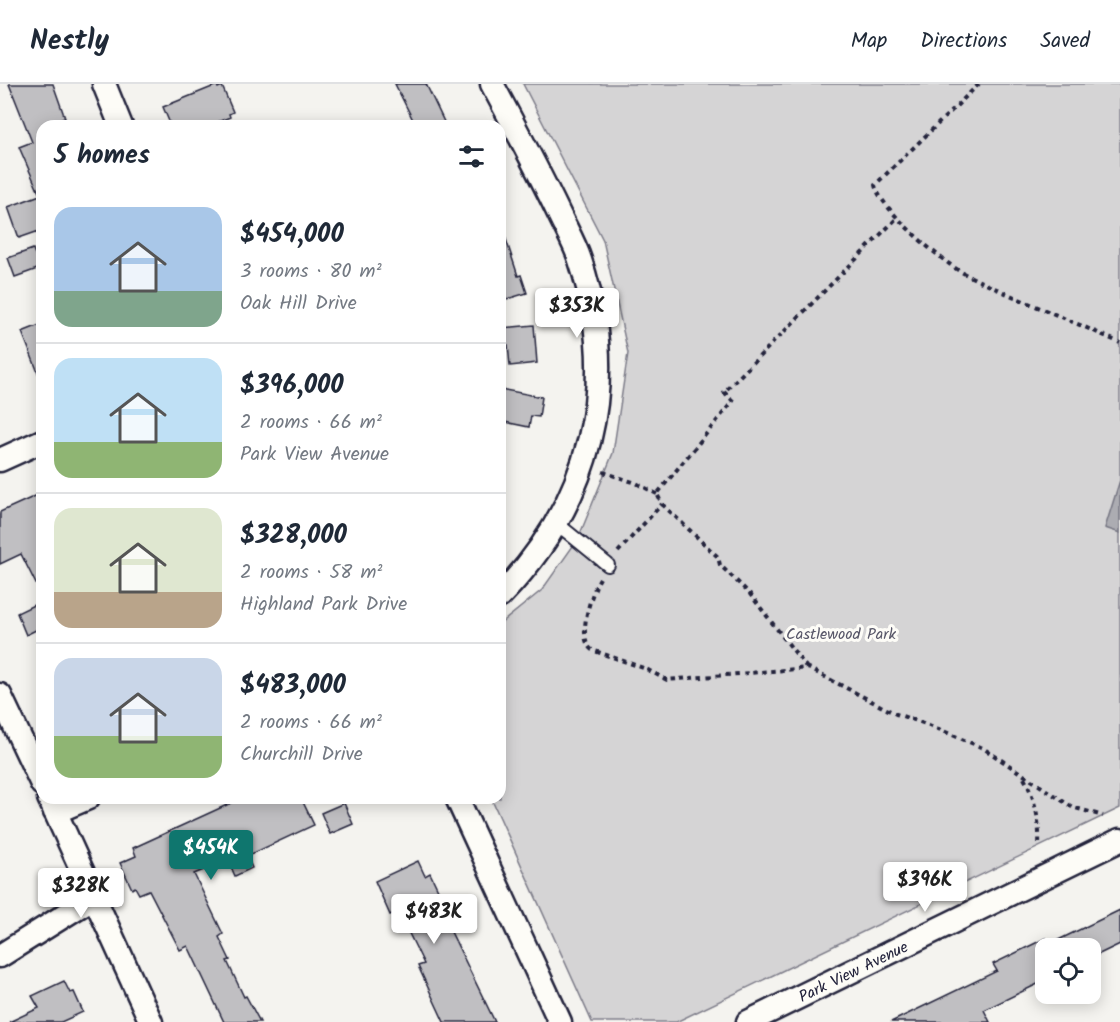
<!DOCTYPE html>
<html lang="en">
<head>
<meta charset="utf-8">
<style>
  body { margin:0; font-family:Kalam,sans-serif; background:#f6f6f7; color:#1f2937; height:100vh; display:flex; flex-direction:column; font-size:22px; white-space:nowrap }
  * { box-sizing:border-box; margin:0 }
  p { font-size:20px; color:#747a83 }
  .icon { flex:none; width:33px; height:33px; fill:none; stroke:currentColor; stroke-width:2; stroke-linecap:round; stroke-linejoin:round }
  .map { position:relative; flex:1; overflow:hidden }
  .drawer { position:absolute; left:36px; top:36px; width:470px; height:684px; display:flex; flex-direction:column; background:#fff; border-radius:18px; box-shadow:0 3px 15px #0003 }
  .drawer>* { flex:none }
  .controls { position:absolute; left:1035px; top:854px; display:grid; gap:12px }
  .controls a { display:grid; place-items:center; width:66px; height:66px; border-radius:12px; background:#fff; box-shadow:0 3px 15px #0003; font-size:30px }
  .price { position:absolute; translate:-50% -51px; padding:0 14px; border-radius:6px; background:#fff; color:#222; font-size:20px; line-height:39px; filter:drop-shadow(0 2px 3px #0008) }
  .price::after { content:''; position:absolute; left:50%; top:36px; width:18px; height:14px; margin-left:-9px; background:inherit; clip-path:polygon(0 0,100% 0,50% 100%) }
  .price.on { background:#0f766e; color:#fff }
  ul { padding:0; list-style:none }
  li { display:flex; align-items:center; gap:18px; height:150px; padding:0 18px }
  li+li { border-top:2px solid #e0e1e3 }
  li span { display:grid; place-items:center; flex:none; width:168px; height:120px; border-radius:18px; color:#555 }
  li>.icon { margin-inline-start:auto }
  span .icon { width:72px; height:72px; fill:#fffc; stroke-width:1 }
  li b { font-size:26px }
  h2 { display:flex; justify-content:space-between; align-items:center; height:72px; padding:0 18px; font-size:26px }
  header { display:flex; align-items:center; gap:36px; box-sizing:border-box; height:84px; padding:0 30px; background:#fff; border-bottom:2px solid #e0e1e3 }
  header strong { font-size:28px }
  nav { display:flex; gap:33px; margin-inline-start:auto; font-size:21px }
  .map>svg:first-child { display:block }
</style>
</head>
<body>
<header>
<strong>Nestly</strong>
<nav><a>Map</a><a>Directions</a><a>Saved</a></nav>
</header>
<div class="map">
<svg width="1120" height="938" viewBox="0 0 1120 938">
  <rect width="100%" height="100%" fill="#f4f3ef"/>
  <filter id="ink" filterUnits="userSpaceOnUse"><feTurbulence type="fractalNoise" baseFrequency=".0167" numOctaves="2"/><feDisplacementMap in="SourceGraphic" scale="12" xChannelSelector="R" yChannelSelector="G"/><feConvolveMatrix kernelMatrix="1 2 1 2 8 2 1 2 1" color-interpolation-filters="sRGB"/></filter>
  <g filter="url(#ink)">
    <path fill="#d5d4d5" stroke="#7c7b88" stroke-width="1.5" d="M523,0H1120V724L676,938H592L491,714H500V540L542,506L578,455L613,369L628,269L603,156Z"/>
    <path fill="#acacb2" stroke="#757582" stroke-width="1.5" d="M1120,396V449L1105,444Z"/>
    <path fill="#c0bfc2" stroke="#22223b" stroke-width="1.5" d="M9,0H53L65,34L60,36L62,42H42V146L19,154L8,123L40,111L19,63L32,58Z
      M395,0H426L446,42H416Z
      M217,1L218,4L222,2L233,28L229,30L230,33L208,42H171L163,23Z
      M500,146H503L518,192L521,191L527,209L500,217Z
      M33,165L40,184L15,193L8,174Z
      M42,240V295L41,296L22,248Z
      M534,241L537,279L510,282L508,261H504L502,244Z
      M500,305L542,313L539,333L531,332L529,343L500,337Z
      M42,409V512L21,470L0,480V428Z
      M42,517V543L26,551L17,529Z
      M242,714H301L314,741L247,772L252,784L235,792L228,776L194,790L223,850L219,853L230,876L227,877L244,913L246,912L260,938H224L188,862L180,866L149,806L139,810L135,803L132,805L120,779L136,772L133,764Z
      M344,719L353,740L330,750L321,729Z
      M418,777L425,792L430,789L439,808L433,811L495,938H444L418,882L424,880L398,827L390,831L375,797Z
      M1120,826V860L1091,874L1090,864H1046V896L984,926L990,938H891L997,887L993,880L1046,854V862Z
      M64,897L70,909L74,908L83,928L61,938H9L39,924L32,912Z"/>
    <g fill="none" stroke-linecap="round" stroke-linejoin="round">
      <defs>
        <path id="service" d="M555,438L608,481"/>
        <path id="minor" d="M104,0L121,42
          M492,0C515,43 538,86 559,130C566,145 575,160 580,176C621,300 591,419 500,512
          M0,376L42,357
          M0,611L42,700
          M49,714L151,938
          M457,714L560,938
          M55,728L88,714
          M0,872L94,813
          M748,938L1120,756"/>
      </defs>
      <use href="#service" stroke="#22223b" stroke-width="16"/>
      <use href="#minor" stroke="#22223b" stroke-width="27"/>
      <path stroke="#22223b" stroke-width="4" stroke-dasharray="4.5 4.5" stroke-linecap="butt" d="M979,0L875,101C879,123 944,180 965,190C1015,215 1069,235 1120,259
        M603,388L636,399L657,410
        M618,468L662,420
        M600,494C591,509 576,554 592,566L646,585L667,596L808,584L896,630L929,641L983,664L1072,723L1103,732
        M807,584L750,510L720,481L718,473L662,420L657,410L733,317L724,308L896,135
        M1024,694C1036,716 1040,738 1039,763"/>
      <use href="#service" stroke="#fdfcf7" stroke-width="12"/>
      <use href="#minor" stroke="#fdfcf7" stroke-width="22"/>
    </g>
  </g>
  <g text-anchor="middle" stroke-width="6" stroke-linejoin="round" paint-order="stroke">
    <g font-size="16" fill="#585769" stroke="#fdfcf7">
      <text x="841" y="555">Castlewood Park</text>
    </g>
    <g font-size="16" fill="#22223b" stroke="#fdfcf7">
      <text transform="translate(853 887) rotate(-26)" y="6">Park View Avenue</text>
    </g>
  </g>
</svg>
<div class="controls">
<a><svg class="icon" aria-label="locate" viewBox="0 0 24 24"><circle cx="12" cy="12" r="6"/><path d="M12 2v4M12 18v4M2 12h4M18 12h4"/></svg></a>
</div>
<b class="price" style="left:577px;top:255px">$353K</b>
<b class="price on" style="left:211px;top:797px">$454K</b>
<b class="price" style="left:925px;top:829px">$396K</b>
<b class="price" style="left:81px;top:835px">$328K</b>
<b class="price" style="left:434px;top:861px">$483K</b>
<section class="drawer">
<h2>5 homes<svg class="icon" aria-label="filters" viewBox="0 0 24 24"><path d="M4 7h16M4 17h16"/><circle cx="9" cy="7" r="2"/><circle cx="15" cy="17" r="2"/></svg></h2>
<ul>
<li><span style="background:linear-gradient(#a9c7e8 70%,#7fa58c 0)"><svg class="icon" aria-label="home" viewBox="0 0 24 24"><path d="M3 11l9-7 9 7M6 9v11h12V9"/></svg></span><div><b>$454,000</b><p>3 rooms · 80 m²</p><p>Oak Hill Drive</p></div></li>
<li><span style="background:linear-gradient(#bfe0f5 70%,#8fb573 0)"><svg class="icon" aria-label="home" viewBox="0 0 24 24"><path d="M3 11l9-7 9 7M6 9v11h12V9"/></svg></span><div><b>$396,000</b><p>2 rooms · 66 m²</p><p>Park View Avenue</p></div></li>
<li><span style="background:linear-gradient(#dfe7d0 70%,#b9a48a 0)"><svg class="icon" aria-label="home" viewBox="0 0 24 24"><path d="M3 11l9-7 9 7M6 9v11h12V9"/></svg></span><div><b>$328,000</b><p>2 rooms · 58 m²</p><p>Highland Park Drive</p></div></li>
<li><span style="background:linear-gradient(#c9d6e8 65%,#8fb573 0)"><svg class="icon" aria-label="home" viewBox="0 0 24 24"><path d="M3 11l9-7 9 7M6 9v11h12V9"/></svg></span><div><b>$483,000</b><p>2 rooms · 66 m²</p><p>Churchill Drive</p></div></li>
</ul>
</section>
</div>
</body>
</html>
